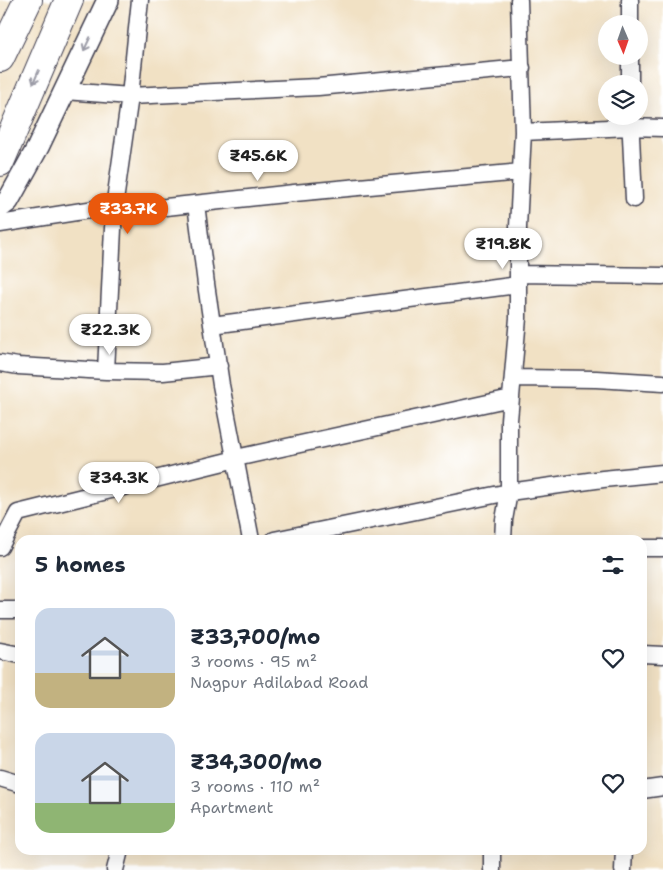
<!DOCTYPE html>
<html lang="en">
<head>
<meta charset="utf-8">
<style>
  body { margin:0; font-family:"Shantell Sans",sans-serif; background:#f6f6f7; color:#1f2937; height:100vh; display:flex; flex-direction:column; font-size:19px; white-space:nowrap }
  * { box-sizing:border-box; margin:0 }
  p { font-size:16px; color:#747a83 }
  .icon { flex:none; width:28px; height:28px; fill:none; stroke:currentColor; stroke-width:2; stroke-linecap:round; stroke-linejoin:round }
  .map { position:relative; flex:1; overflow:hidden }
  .details { position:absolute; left:15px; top:535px; width:632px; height:320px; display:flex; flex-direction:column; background:#fff; border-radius:15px; box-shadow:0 5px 20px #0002 }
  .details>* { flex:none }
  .needle { width:32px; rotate:178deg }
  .buttons { position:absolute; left:598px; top:15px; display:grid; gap:10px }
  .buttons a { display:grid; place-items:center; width:50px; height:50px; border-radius:50%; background:#fff; box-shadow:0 5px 20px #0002; font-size:25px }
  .price { position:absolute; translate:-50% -42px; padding:0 11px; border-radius:18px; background:#fff; color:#222; font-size:16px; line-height:32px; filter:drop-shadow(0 1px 2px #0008) }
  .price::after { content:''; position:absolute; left:50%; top:30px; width:15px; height:11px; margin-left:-8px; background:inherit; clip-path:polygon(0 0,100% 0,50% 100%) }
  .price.active { background:#ea580c; color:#fff }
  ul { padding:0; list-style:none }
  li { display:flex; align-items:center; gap:15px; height:125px; padding:0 20px }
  li span { display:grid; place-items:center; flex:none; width:140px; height:100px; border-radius:15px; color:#555 }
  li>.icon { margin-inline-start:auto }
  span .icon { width:60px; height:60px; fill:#fffc; stroke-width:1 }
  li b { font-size:21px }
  h2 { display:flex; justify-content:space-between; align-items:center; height:60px; padding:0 20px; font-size:21px }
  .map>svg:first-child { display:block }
</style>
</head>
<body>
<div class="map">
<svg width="663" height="870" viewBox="0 0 663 870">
  <rect width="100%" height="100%" fill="#fff"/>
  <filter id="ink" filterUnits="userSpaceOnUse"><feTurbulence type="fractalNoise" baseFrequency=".02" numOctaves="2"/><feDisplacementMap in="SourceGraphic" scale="10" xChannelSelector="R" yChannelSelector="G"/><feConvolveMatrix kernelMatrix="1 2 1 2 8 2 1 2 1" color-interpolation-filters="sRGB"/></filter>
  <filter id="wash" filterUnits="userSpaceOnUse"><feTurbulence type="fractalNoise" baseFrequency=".0096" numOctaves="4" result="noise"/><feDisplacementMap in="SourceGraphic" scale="20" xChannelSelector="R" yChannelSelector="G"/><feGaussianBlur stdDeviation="1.12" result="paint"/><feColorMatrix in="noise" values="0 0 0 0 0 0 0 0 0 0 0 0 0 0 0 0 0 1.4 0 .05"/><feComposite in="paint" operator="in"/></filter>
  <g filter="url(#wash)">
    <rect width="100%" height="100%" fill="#f1e1c4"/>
  </g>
  <g filter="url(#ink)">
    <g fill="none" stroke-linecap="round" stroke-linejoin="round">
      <defs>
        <path id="minor" d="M630,0V24
          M630,56V84
          M65,91L130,96L140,0
          M630,116L634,199
          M523,132L630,127L663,128
          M196,204L206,284L221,385L251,540
          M0,224L95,209L166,207L294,193L521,172
          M518,274L663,276
          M212,325L518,285
          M0,363L18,366L106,371L163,372L219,366
          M106,371L114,208L130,96L318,87L522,68
          M513,378L596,379L663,383
          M236,458L511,398
          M274,540L509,492L603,479L663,473
          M503,540L504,520L509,492V420L518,318V227L523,132L519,0
          M0,547L18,513L236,459
          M642,548H663
          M0,610H20
          M0,651L20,655
          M642,654L663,655
          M0,778L20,784
          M642,790L663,787
          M115,870L120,850
          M492,870V850
          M623,870L624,850"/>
        <path id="tertiary" d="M0,207L8,201L38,147L108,0"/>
        <path id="trunk" d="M0,58L28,0
          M0,162L69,0"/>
      </defs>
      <use href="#minor" stroke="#413f50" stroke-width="19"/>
      <use href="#tertiary" stroke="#413f50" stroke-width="24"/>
      <use href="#trunk" stroke="#413f50" stroke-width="30"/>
      <use href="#minor" stroke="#fff" stroke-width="16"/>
      <use href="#tertiary" stroke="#fff" stroke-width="21"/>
      <use href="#trunk" stroke="#fff" stroke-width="28"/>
    </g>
    <defs><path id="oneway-shaft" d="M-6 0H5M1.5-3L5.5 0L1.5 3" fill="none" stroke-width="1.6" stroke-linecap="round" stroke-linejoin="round" transform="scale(1.25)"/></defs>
    <g stroke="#9c9ca7">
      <use href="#oneway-shaft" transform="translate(87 44) rotate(115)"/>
      <use href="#oneway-shaft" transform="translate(36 77) rotate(113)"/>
    </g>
  </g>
</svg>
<div class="buttons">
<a><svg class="needle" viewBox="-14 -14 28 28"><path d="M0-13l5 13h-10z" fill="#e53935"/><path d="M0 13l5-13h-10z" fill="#747a83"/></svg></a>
<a><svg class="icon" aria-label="layers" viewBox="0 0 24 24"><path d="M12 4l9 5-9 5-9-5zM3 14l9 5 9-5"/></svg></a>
</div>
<b class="price" style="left:258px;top:182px">₹45.6K</b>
<b class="price active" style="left:128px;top:235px">₹33.7K</b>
<b class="price" style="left:503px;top:270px">₹19.8K</b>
<b class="price" style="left:110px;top:356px">₹22.3K</b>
<b class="price" style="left:119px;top:504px">₹34.3K</b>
<section class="details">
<h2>5 homes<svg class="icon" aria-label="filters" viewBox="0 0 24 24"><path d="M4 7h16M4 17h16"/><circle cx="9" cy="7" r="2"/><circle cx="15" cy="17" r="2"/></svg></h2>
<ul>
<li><span style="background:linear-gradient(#c9d6e8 65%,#c2b280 0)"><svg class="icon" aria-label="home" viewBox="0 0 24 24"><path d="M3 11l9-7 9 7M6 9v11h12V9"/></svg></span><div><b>₹33,700/mo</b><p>3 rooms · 95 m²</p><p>Nagpur Adilabad Road</p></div><svg class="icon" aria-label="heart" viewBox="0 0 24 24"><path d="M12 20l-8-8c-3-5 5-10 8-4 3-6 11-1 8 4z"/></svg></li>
<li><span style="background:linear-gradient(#c9d6e8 70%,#8fb573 0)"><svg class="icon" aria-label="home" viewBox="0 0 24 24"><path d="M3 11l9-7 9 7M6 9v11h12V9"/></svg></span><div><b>₹34,300/mo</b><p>3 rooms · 110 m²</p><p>Apartment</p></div><svg class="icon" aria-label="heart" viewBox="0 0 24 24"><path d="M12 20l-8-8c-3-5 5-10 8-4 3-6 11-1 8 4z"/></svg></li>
</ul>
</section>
</div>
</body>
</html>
